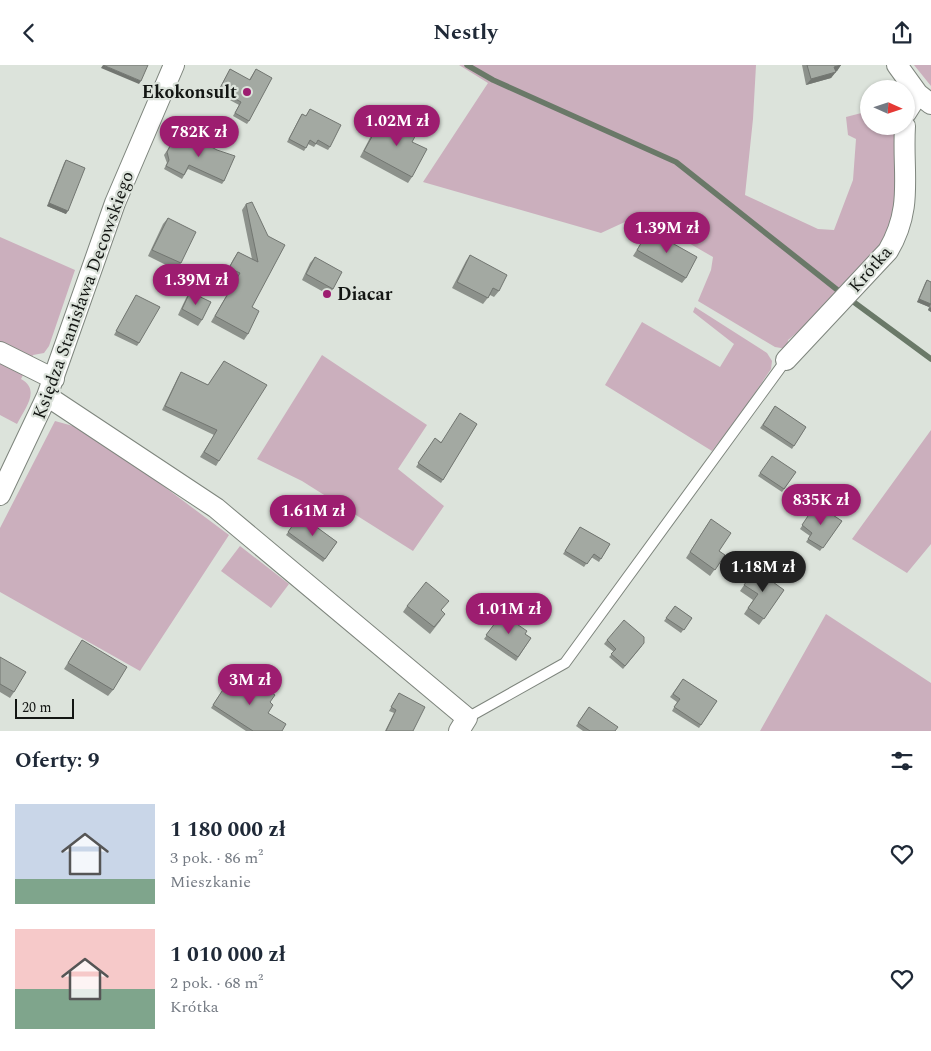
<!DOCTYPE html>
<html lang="pl">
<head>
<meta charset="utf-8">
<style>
  body { margin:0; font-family:Spectral,serif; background:#f6f6f7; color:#1f2937; height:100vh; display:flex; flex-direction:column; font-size:19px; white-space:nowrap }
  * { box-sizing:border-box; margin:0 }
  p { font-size:16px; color:#747a83 }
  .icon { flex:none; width:28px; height:28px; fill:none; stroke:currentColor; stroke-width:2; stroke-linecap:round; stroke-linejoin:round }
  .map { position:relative; height:666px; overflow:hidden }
  .details { display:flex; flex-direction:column; background:#fff; flex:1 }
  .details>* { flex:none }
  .needle { width:32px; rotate:93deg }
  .tools { position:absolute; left:860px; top:15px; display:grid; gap:10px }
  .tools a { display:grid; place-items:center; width:55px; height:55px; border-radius:50%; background:#fff; box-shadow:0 1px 4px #0004; font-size:25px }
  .scale { position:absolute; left:15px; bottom:12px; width:59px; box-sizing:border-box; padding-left:5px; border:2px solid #131613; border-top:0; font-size:14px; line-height:18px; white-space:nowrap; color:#131613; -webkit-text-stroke:4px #dce3db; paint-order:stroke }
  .price { position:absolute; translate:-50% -42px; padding:0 11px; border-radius:18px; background:#9d1d70; color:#fff; font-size:16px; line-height:32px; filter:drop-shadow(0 1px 2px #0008) }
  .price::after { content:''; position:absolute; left:50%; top:30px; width:15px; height:11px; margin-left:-8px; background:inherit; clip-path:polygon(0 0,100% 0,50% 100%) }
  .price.on { background:#222; color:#fff }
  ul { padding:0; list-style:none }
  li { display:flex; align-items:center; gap:15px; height:125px; padding:0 15px }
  li span { display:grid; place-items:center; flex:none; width:140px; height:100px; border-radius:0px; color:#555 }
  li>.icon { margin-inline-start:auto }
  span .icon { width:60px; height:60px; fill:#fffc; stroke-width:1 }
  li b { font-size:21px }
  h2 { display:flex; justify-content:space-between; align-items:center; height:60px; padding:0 15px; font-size:21px }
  header { display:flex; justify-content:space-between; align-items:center; height:65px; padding:0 15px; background:#fff; font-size:22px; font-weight:700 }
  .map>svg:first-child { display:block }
</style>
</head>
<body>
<header><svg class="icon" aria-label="back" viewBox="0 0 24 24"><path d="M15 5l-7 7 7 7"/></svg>Nestly<svg class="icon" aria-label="share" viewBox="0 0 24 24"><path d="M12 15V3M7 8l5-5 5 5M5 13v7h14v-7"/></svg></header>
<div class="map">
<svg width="931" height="666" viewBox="0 0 931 666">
  <rect width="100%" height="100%" fill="#dce3db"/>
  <path fill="#cbafbd" d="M459,0H756L753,54L745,130L818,164L834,165L853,115L856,74L848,70L846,52L869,46V61H899V141L886,178L824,246L788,275L787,284L775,282L698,236L711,205L713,192L640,150L601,168L423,117L488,18Z
    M914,0H931V21Z
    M0,172L75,205L49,281L44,288L33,290L31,294L0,279Z
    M695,242L767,288L772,296L771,304L740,350L712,386L605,320L642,257L720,302L734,279L693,247Z
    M322,290L427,360L398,404L444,441L413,486L302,416L257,394Z
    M0,297L23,310L21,314C41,325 25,343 17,359L0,350Z
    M55,356L73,361L93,374L99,373L229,470L140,606L0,527V463Z
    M931,365V479L907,508L852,474Z
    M240,481L289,519L271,543L221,506Z
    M826,549L931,618V666H760Z"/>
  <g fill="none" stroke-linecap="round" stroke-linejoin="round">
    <path stroke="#6a7968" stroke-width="5.5" d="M467,0L493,15L676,97L840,227
      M851,235L931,294"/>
    <defs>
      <path id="lane" d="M467,653L565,598L786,295"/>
      <path id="street" d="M897,0L918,29L931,39
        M906,48L918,29
        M0,287L54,314
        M786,295L888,186C914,142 902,109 905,61
        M47,331L216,443L467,653L459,666
        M0,430L47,331L115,138L174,0"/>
    </defs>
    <use href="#lane" stroke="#7e857d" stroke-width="12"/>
    <use href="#street" stroke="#7e857d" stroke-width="22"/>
    <use href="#lane" stroke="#fff" stroke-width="10"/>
    <use href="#street" stroke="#fff" stroke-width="20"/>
  </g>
  <path fill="#8c918b" d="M802,0H841L837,6L835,7L831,13L806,20Z
    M230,4L249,15L256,4L249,56L247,59L233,51L239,40L217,28Z
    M310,44L330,82L328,85L316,79L314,82L308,79L304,86L287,77L300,52L302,49L306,51Z
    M400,54L412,77V112L408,118L360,92L374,65L379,59L392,66Z
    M183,67L224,116L222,119L188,104L182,114L164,104L167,98L164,90L170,81L176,79Z
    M66,95V149L47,141L64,98Z
    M246,139L268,171L252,242L248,269L244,275L211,257L236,214L225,209L234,193L238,187L252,194L242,145Z
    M168,153L181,198L176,205L148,191L163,159Z
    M649,165L686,213L682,218L633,191Z
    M470,190L499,226L494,232L490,230L483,239L452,223L466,196Z
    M315,192L333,224L329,230L302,215L310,198Z
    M927,215L931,217V247L928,245L929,242L917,237L925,218Z
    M190,227L202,255L198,261L178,250L186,233Z
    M136,230L139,278L137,281L114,270Z
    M224,296L219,396L216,401L200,392L214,370L162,345L178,312L181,307L208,320Z
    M775,341L806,362L792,384L760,363Z
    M477,359L441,418L416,402L435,373L441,377Z
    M796,407L782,427L758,411L760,408Z
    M816,439L842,456L820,486L806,477L810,471L800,464Z
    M300,450L337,477L323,497L286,470Z
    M707,460L719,486L725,490L710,511L686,493Z
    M580,462L610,479L599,497L591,492L584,502L563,489Z
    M755,504L784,525L759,560L744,549L753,535L740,526Z
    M407,541L442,546L441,555L430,569L403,547Z
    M675,541L692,553L681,568L664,556Z
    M502,549L525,569L531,573L516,596L484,574Z
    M82,575L113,625L108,631L64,604Z
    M607,575L642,581L623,604L609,592L614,587L604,579Z
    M0,592L14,627L10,633L0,627Z
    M683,614L717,636L699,663L672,646L677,637L670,632Z
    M239,622L270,637L268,648L282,666H246L211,643L224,623L228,626Z
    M399,628L413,666H385L394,648L389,646Z
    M589,642L615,666H583L576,661Z"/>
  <path fill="#727671" d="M103,0L141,16L139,19L101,3Z
    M841,0L837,6L830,8L834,2Z
    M836,7L831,13L806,20L811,14Z
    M49,138L68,146L66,149L47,141Z
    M919,234L931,239L929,242L917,237Z
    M930,242L931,243V247L928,245Z"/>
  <path fill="#a3a9a2" stroke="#727671" d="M103,0H148L141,16Z
    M807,0H841L834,2L836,7L811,14Z
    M230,4L250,15L256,4L272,13L249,56L235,48L241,37L219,25Z
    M310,44L341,60L330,82L318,75L316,79L310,75L306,83L289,74L302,49L306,51Z
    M400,54L419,64L412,77L427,84L412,112L364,86L379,59L393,67Z
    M183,67L217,85L235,91L224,116L189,100L184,110L166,101L169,95L167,87L170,81L177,79Z
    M66,95L85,103L68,146L49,138Z
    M252,137L268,171L285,180L252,242L259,246L248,269L215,251L240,208L229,203L238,187L258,197L246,139Z
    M168,153L196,167L181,198L152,185Z
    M649,165L697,192L686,213L637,185Z
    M470,190L507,210L499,226L493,223L488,233L457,217Z
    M315,192L342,207L333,224L306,209Z
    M927,215L931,217V239L919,234Z
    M190,227L211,237L202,255L182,244Z
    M136,230L160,242L139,278L116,266Z
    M224,296L267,320L219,396L204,387L217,365L165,341L181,307L208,320Z
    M775,341L806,362L794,381L763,360Z
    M460,348L477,359L443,415L418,398L435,373L441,378Z
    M772,391L796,407L784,424L760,408Z
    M816,439L842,456L823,483L808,474L812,468L802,460Z
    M300,450L337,477L325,494L288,467Z
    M711,454L731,468L719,486L725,490L715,505L690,487Z
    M580,462L610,479L601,494L594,489L587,499L565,486Z
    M755,504L784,525L764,554L748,543L758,529L744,520Z
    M426,517L449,536L441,545L445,549L434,562L407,541Z
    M675,541L692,553L684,565L666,553Z
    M502,549L527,566L525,569L531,573L518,592L486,570Z
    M624,555L644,572V578L625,601L611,589L616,584L607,575Z
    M82,575L127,602L113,625L68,598Z
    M0,592L26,607L14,627L0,619Z
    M247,612L275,630L270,637L273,640L268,648L286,659L282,666H253L213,640L224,623L228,626L233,619L239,622Z
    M683,614L717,636L701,660L674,642L680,634L673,629Z
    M399,628L425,642L413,666H386L396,645L391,642Z
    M589,642L618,662L615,666H590L578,658Z"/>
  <g fill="#9d1d70" stroke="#dce3db" stroke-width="2">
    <circle cx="247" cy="27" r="5"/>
    <circle cx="327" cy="229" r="5"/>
  </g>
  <g text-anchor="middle" stroke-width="4.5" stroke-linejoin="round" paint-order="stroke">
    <g font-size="18" font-weight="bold" fill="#131613" stroke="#dce3db" text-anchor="end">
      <text x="237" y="33">Ekokonsult</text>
      <text x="337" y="235" text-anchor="start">Diacar</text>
    </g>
    <g font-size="18" fill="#131613" stroke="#dce3db">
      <text transform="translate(870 204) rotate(-49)" y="6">Krótka</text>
      <text transform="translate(83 230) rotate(-70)" y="6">Księdza Stanisława Decowskiego</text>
    </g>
  </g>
</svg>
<div class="tools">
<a><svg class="needle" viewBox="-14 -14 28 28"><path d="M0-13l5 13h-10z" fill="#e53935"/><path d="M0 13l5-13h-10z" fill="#747a83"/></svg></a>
</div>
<div class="scale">20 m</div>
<b class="price" style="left:397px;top:82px">1.02M zł</b>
<b class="price" style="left:199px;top:93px">782K zł</b>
<b class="price" style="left:667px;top:189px">1.39M zł</b>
<b class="price" style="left:196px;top:241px">1.39M zł</b>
<b class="price" style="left:821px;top:461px">835K zł</b>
<b class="price" style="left:313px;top:472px">1.61M zł</b>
<b class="price on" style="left:763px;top:528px">1.18M zł</b>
<b class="price" style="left:509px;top:570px">1.01M zł</b>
<b class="price" style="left:250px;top:641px">3M zł</b>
</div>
<section class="details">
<h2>Oferty: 9<svg class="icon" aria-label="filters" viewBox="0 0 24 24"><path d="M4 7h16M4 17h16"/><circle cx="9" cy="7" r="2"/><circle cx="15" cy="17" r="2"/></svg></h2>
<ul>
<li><span style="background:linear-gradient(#c9d6e8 75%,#7fa58c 0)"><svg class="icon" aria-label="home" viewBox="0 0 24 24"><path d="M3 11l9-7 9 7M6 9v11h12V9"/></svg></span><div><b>1 180 000 zł</b><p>3 pok. · 86 m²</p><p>Mieszkanie</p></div><svg class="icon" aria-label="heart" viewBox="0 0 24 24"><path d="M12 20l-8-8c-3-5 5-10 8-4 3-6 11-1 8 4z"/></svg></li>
<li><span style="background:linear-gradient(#f6c9c9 60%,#7fa58c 0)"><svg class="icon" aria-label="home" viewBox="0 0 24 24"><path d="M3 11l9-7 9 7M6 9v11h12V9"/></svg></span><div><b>1 010 000 zł</b><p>2 pok. · 68 m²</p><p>Krótka</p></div><svg class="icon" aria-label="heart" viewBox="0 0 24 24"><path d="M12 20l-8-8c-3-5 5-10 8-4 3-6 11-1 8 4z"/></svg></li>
</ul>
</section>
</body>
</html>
